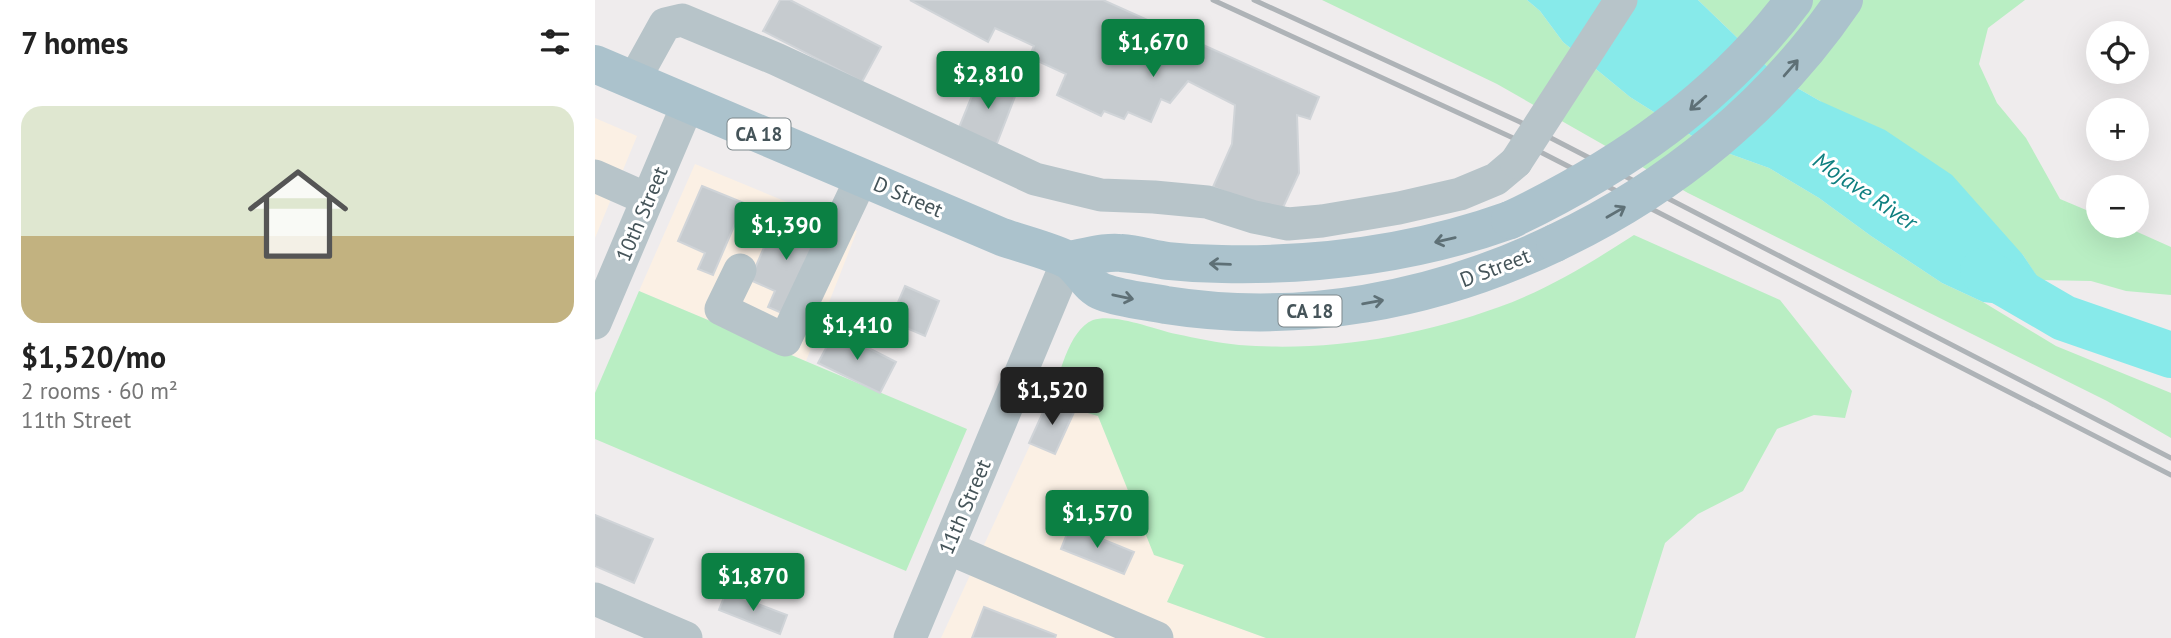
<!DOCTYPE html>
<html lang="en">
<head>
<meta charset="utf-8">
<style>
  body { margin:0; font-family:"PT Sans",sans-serif; background:#f6f6f6; color:#222; height:100vh; display:flex; flex-direction:column; font-size:26px; white-space:nowrap }
  * { box-sizing:border-box; margin:0 }
  p { font-size:23px; color:#767676 }
  .icon { flex:none; width:38px; height:38px; fill:none; stroke:currentColor; stroke-width:2; stroke-linecap:round; stroke-linejoin:round }
  .map { position:relative; flex:1; overflow:hidden }
  .details { display:flex; flex-direction:column; background:#fff; width:595px }
  .details>* { flex:none }
  .tools { position:absolute; left:1491px; top:21px; display:grid; gap:14px }
  .tools a { display:grid; place-items:center; width:63px; height:63px; border-radius:50%; background:#fff; box-shadow:0 7px 28px #0002; font-size:35px }
  .price { position:absolute; translate:-50% -60px; padding:0 16px; border-radius:7px; background:#0b8043; color:#fff; font-size:23px; line-height:46px; filter:drop-shadow(0 2px 4px #0008) }
  .price::after { content:''; position:absolute; left:50%; top:42px; width:21px; height:16px; margin-left:-10px; background:inherit; clip-path:polygon(0 0,100% 0,50% 100%) }
  .price.active { background:#222; color:#fff }
  ul { padding:0; list-style:none }
  li { display:grid; align-content:center; gap:14px; height:371px; padding:0 21px }
  li+li { border-top:2px solid #e0e0e0 }
  li span { display:grid; place-items:center; height:217px; border-radius:21px; color:#555 }
  li>.icon { margin-inline-start:auto }
  span .icon { width:126px; height:126px; fill:#fffc; stroke-width:1 }
  li b { font-size:30px }
  h2 { display:flex; justify-content:space-between; align-items:center; height:84px; padding:0 21px; font-size:30px }
  main { display:flex; flex:1; min-height:0 }
  .map>svg:first-child { display:block }
</style>
</head>
<body>
<main>
<section class="details">
<h2>7 homes<svg class="icon" aria-label="filters" viewBox="0 0 24 24"><path d="M4 7h16M4 17h16"/><circle cx="9" cy="7" r="2"/><circle cx="15" cy="17" r="2"/></svg></h2>
<ul>
<li><span style="background:linear-gradient(#dfe7d0 60%,#c2b280 0)"><svg class="icon" aria-label="home" viewBox="0 0 24 24"><path d="M3 11l9-7 9 7M6 9v11h12V9"/></svg></span><div><b>$1,520/mo</b><p>2 rooms · 60 m²</p><p>11th Street</p></div></li>
</ul>
</section>
<div class="map">
<svg width="1576" height="638" viewBox="0 0 1576 638">
  <rect width="100%" height="100%" fill="#efeced"/>
  <path fill="#fbf0e4" d="M0,118L42,136L0,238Z
    M100,164L262,231L211,361L44,291Z
    M455,402L503,416L559,552L589,565L573,602L671,638H346Z"/>
  <path fill="#b9eec3" d="M727,0H932L945,11L968,42L1035,97L1113,146L1174,168L1224,198L1276,236L1347,283L1388,302L1461,346L1576,393V438L1512,401L1093,193L902,84Z
    M1103,0H1430L1393,28L1384,64L1402,103L1431,138L1465,199L1503,215V226H1529L1576,247V295L1531,291L1496,281L1444,280L1428,255L1225,101L1183,77Z
    M1039,235L1185,300L1257,391L1250,418L1219,415L1182,429L1148,491L1103,514L1070,543L1040,638H671L572,602L589,565L559,555L503,416L455,402C464,378 473,330 498,320C520,313 558,329 581,334C601,338 623,343 644,345C732,352 821,337 904,307C952,290 997,262 1039,235Z
    M44,291L372,429L311,571L0,439V393Z"/>
  <path fill="#87eaea" d="M932,0H1103L1183,77L1225,101L1290,130L1357,175L1428,255L1456,297L1423,306L1388,302L1347,283L1276,236L1224,198L1174,168L1113,146L1035,97L968,42L945,11Z"/>
  <g fill="none" stroke-linecap="round" stroke-linejoin="round">
    <path stroke="#87eaea" stroke-width="46" d="M1388,271L1469,318L1576,355"/>
  </g>
  <path fill="#c6cbcf" stroke="#d0d4d8" stroke-width="2" d="M185,0H195L286,47L267,82L168,31Z
    M315,0H508L724,97L715,119L702,115L704,173L685,214L618,187L637,144L640,105L593,81L575,103L566,99L556,122L533,112L529,119L509,111L506,116L462,95L471,74L434,57L439,46L400,28L393,42Z
    M387,71L424,86L399,151L361,135Z
    M107,186L149,203L118,275L103,269L110,253L83,241Z
    M182,217L230,238L189,314L173,307L180,291L155,280Z
    M310,286L344,301L330,336L295,321Z
    M240,331L301,362L285,393L223,363Z
    M454,399L480,410L460,454L434,443Z
    M0,515L58,539L39,583L0,566Z
    M475,526L539,552L529,574L466,549Z
    M131,592L192,615L185,634L124,610Z
    M389,607L461,635L460,638H377Z"/>
  <g fill="none" stroke-linecap="round" stroke-linejoin="round">
    <path stroke="#b7c4c9" stroke-width="33" d="M39,80L70,24L87,20L181,59L440,179L506,195L559,197L612,202L659,217L693,224L727,221L804,208L865,194L901,179L921,162
      M0,176L52,199
      M145,270L126,309L190,340L267,177
      M0,323L93,104
      M353,548L562,638
      M0,599L91,638
      M315,638L473,260"/>
    <path stroke="#abc2cc" stroke-width="38" d="M0,64L407,237C424,243 459,252 473,260C486,268 493,287 508,292C527,299 550,301 571,305C704,326 839,301 960,243
      M473,260C490,258 509,251 526,253C542,254 558,259 573,261C591,263 609,264 627,264C725,266 823,253 915,220"/>
    <path stroke="#aeb3b7" stroke-width="5" d="M618,0L916,137L1576,475
      M659,0L925,122L1576,458"/>
    <path stroke="#b7c4c9" stroke-width="33" d="M921,162L1026,0"/>
    <path stroke="#abc2cc" stroke-width="38" d="M915,220C1026,167 1125,99 1199,0
      M960,243C1076,188 1177,106 1249,0"/>
  </g>
  <defs><path id="oneway-shaft" d="M-6 0H5M1.5-3L5.5 0L1.5 3" fill="none" stroke-width="1.6" stroke-linecap="round" stroke-linejoin="round" transform="scale(1.75)"/></defs>
  <g stroke="#5e7076">
    <use href="#oneway-shaft" transform="translate(1196 68) rotate(-49)"/>
    <use href="#oneway-shaft" transform="translate(1103 103) rotate(139)"/>
    <use href="#oneway-shaft" transform="translate(1021 212) rotate(-30)"/>
    <use href="#oneway-shaft" transform="translate(850 240) rotate(167)"/>
    <use href="#oneway-shaft" transform="translate(625 264) rotate(-178)"/>
    <use href="#oneway-shaft" transform="translate(528 297) rotate(12)"/>
    <use href="#oneway-shaft" transform="translate(778 302) rotate(-10)"/>
  </g>
  <g text-anchor="middle" stroke-width="6" stroke-linejoin="round" paint-order="stroke">
    <g fill="#fff" stroke="#7d878b" stroke-width="2">
      <rect x="132.5" y="118.5" width="63" height="31" rx="5"/>
      <rect x="683.5" y="295.5" width="63" height="31" rx="5"/>
    </g>
    <g font-size="19" font-weight="bold" fill="#455459">
      <text x="164" y="141">CA 18</text>
      <text x="715" y="318">CA 18</text>
    </g>
    <g font-size="21" fill="#455459" stroke="#fff">
      <text transform="translate(313 197) rotate(23)" y="7">D Street</text>
      <text transform="translate(47 214) rotate(-67)" y="7">10th Street</text>
      <text transform="translate(900 268) rotate(-21)" y="7">D Street</text>
      <text transform="translate(370 507) rotate(-67)" y="7">11th Street</text>
    </g>
    <g font-size="23" font-style="italic" fill="#0e7e7f" stroke="#fff">
      <text transform="translate(1270 191) rotate(34)" y="8">Mojave River</text>
    </g>
  </g>
</svg>
<div class="tools">
<a><svg class="icon" aria-label="locate" viewBox="0 0 24 24"><circle cx="12" cy="12" r="6"/><path d="M12 2v4M12 18v4M2 12h4M18 12h4"/></svg></a>
<a>+</a>
<a>−</a>
</div>
<b class="price" style="left:558px;top:79px">$1,670</b>
<b class="price" style="left:393px;top:111px">$2,810</b>
<b class="price" style="left:191px;top:262px">$1,390</b>
<b class="price" style="left:262px;top:362px">$1,410</b>
<b class="price active" style="left:457px;top:427px">$1,520</b>
<b class="price" style="left:502px;top:550px">$1,570</b>
<b class="price" style="left:158px;top:613px">$1,870</b>
</div>
</main>
</body>
</html>
